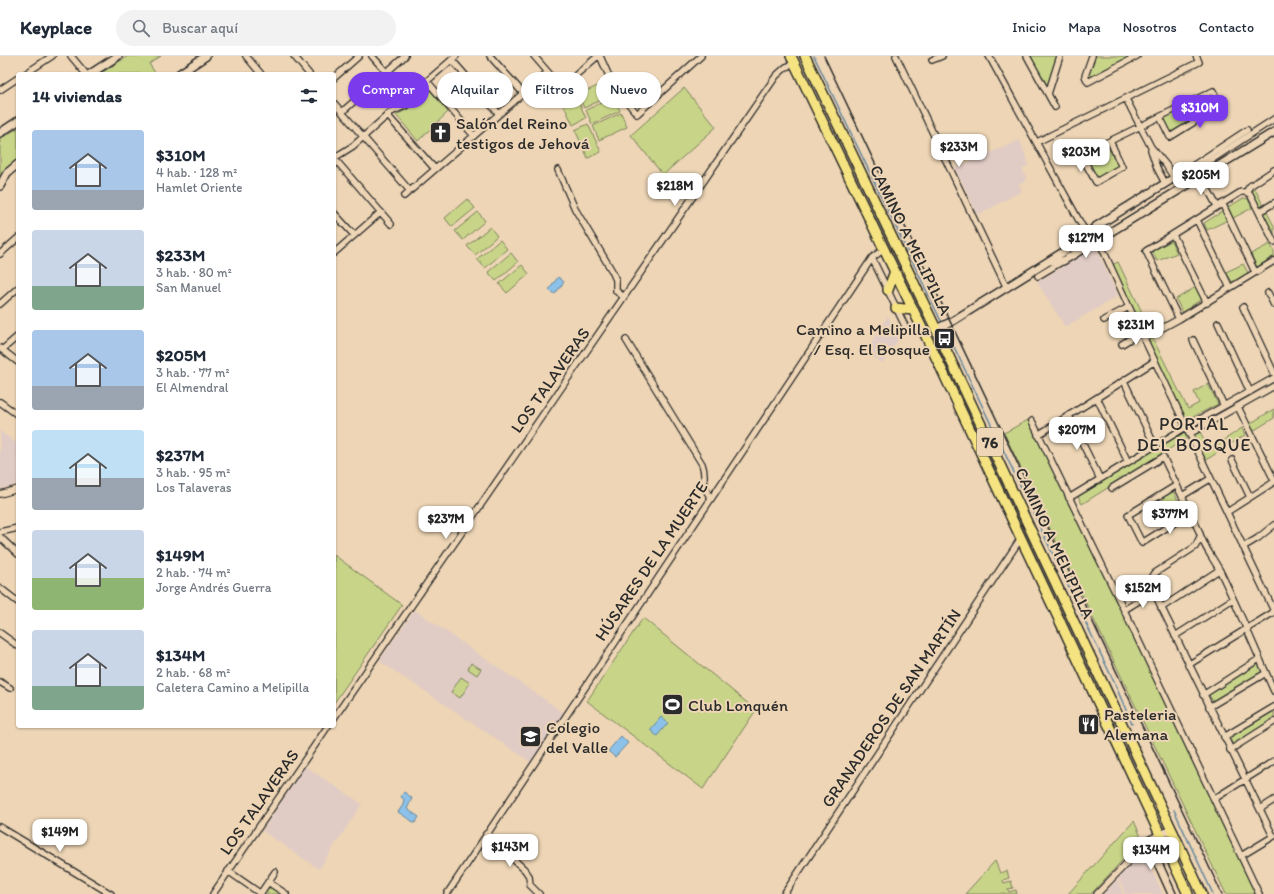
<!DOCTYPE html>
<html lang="es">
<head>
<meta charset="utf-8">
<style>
  body { margin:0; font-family:Itim,sans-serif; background:#f2f2f3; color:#1f2937; height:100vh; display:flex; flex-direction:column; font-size:15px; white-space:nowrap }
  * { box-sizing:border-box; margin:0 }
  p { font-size:13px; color:#747a83 }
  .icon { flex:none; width:22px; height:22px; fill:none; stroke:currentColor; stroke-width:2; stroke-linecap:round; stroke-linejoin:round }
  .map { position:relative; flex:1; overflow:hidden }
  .side { position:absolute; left:16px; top:16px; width:320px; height:656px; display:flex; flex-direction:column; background:#fff; border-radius:4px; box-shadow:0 1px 3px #0004 }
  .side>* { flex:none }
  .banner { position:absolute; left:348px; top:16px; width:380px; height:36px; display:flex; gap:8px }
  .price { position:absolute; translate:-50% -34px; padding:0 9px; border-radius:8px; background:#fff; color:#222; font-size:13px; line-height:26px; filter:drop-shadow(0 1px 2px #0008) }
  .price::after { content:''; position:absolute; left:50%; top:24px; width:12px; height:9px; margin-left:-6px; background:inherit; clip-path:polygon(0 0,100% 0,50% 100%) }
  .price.current { background:#7c3aed; color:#fff }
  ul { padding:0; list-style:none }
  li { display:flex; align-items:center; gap:12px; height:100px; padding:0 16px }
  li span { display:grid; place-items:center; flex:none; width:112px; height:80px; border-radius:4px; color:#555 }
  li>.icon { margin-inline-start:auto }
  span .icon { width:48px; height:48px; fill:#fffc; stroke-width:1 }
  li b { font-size:17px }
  h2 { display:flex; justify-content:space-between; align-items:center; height:48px; padding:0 16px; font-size:17px }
  .tag { padding:0 14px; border-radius:18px; background:#fff; box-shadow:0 1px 3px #0004; font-size:14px; line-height:36px }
  .tag.current { background:#7c3aed; color:#fff }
  header { display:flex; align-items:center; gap:24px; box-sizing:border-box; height:56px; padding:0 20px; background:#fff; border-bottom:1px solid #e0e1e3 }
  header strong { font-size:19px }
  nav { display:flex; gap:22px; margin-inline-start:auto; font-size:14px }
  .search { width:280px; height:36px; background:#f2f2f3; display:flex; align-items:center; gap:10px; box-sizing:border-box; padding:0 14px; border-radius:22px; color:#747a83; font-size:15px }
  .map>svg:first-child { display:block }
</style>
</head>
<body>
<header>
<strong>Keyplace</strong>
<div class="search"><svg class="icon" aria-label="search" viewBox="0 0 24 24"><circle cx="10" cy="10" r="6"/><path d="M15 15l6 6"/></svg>Buscar aquí</div>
<nav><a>Inicio</a><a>Mapa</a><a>Nosotros</a><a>Contacto</a></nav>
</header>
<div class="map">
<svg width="1274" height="838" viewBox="0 0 1274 838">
  <rect width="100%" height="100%" fill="#edd5b5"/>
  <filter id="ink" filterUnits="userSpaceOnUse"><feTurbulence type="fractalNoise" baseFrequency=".025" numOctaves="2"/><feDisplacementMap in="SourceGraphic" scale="8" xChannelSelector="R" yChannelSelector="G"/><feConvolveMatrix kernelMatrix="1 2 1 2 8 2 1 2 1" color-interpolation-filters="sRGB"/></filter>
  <g filter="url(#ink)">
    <path fill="#e1ccc5" d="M1020,84L1029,109L1022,112L1027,124L1019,128L1022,135L978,159L955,112Z
      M1093,193L1097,194L1118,240L1065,271L1037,226Z
      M888,260L900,281L883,307L865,296Z
      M0,375L18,388V426L13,430L0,433Z
      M415,554L564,657L531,706L379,605Z
      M305,710L362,748L319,813L262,775Z
      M1142,794L1163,838H1125L1118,821Z
      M1118,823L1123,838H1103Z"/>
    <path fill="#c8d588" stroke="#7a805a" d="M128,0H161L149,8L156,18H100Z
      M1030,0H1058L1047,33Z
      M1094,0H1132L1087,22Z
      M606,26L612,39L584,52L578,39Z
      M428,32L448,56L418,85L396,59L412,51Z
      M684,32L716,71L663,119L631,79Z
      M573,34L586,62L573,69L560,41Z
      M1212,39L1217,49L1170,77L1163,62Z
      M614,41L620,55L592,68L586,54Z
      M621,57L627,71L599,84L593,70Z
      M588,68L601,96L588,102L575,74Z
      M18,72V106L0,125V83Z
      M1107,89L1119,111L1097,123L1085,101Z
      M1255,133L1274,170V178L1252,135Z
      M1244,142L1248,143L1252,152L1233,162L1228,151Z
      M467,143L475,152L452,171L445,162Z
      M1223,155L1228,164L1207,174L1204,167Z
      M478,156L485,165L463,184L455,175Z
      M490,171L497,180L475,199L467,190Z
      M500,184L507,193L485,212L477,203Z
      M1171,185L1177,197L1157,205L1152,195Z
      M1270,188L1274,195V200L1257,211L1251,198Z
      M511,197L518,206L496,225L488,216Z
      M1118,206L1150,273L1143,276L1112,209Z
      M1243,208L1248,217L1233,227L1226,216Z
      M522,209L529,218L507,237L499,228Z
      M1196,231L1202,243L1182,256L1176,243Z
      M1152,281L1188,353L1199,347L1194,336L1208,328L1218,348L1187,364L1147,285Z
      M1274,353V362L1253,375L1248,369Z
      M1028,364L1124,559L1257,838H1226L1004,377Z
      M1242,372L1245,379L1206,404L1195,383V379L1200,376L1209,394Z
      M1184,376L1187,382L1082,448L1078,440Z
      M1173,435L1184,456L1173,462L1162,441Z
      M334,499L402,549L334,647Z
      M643,562L756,654L703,733L587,645Z
      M471,607L481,613L477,619L468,613Z
      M1260,607L1264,615L1213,645L1209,639Z
      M461,621L470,627L460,642L451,636Z
      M1274,654V663L1233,689L1229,681Z
      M1134,765L1142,783L1091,838H1068Z
      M995,805L1000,817L1007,815L1009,822L1003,824L1004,827L1011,825L1013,832L1008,833L1009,836L1016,834L1017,838H965Z
      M268,832H272L281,838H264Z"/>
    <path fill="#8cc2e9" stroke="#65869d" d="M558,221L564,226L555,238L549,234Z
      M661,661L668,667L657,680L650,674Z
      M621,680L628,687L615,701L608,695Z
      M404,736L412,742L407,753L419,761L415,767L398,756L403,749L404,743L401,741Z"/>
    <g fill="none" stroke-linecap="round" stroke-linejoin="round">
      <path stroke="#65869d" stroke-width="1.5" d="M814,0L942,267
        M945,272L1114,626L1132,668
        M1174,754L1213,838"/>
      <defs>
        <path id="minor" d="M71,0L86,18
          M246,0L261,18
          M294,0L309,18
          M372,0L412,45
          M490,0L523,37
          M534,0L559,29L563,30L598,0
          M600,0L612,27L637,58L701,0
          M896,0L1007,232
          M989,0L1082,170L1088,178L1099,185
          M1027,0L1055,51
          M1092,0L1085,20L1088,26L1137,0
          M452,4L499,58
          M932,4L942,0
          M25,18L52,0
          M334,22L359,0
          M427,25L474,80
          M0,34L18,22
          M1048,38L1060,0
          M1126,43L1151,91L1166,109L1174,122L1247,74
          M334,47L410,135
          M342,56L405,0
          M387,59L435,113
          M1110,85L1122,111L1096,126L1081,99L1213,35L1220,50L1170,81L1160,61
          M1037,86L1199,6L1196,0
          M1151,94L1157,112L1165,127
          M334,102L353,90L391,56L409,48L416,41L427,25L456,0
          M334,102L391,168
          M558,114L575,153L612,215L616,224V235L624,241
          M1193,116L1274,63
          M1201,121L1217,150
          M1246,136L1250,138L1274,186
          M1246,136L1250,130L1274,114
          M404,140L548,16
          M1223,149L1255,216
          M1259,156L1274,147
          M334,157L354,179
          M1197,164L1230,232
          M1095,171L1099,185L1129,251L1274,555
          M1173,179L1207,247
          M334,197L381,156
          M0,198L18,182
          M872,202L906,272
          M1038,220L1063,205
          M1268,237L1274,249
          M0,248L18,232
          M1243,251L1274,317
          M1179,263L1146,195L1241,136H1246
          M1104,264L1129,251
          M1218,267L1250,336
          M1144,282L1179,263L1274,205
          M626,284L702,408C708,424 698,424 711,442
          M1193,284L1224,350
          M1122,288L1141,276
          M0,292L18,306
          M2,294L18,280
          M1124,325L1155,390
          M1097,342L1128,406
          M0,346L18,359
          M1238,351L1274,424
          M1069,360L1100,423
          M1032,365L1124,554L1259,838
          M1189,378L1274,330
          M1038,379L1155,305
          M1232,404L1250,441
          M1177,429L1128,459L1142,487L1190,457
          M1112,432L1163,401L1199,475C1202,488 1213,502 1220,515C1239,554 1256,595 1274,635
          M0,438L18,433
          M1182,440L1210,423
          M1069,442L1186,371L1274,322
          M1227,456L1274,426
          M0,476L18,472
          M0,481L18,498
          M1200,481L1195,491L1155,517L1151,523V530L1273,780
          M1243,491L1258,482L1274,469
          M0,532L18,546
          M1161,552L1219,514
          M1124,554L1153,536
          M0,577L18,590
          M1175,580L1233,543
          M1188,609L1274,556
          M0,626L10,632
          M1203,639L1259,603
          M1209,651L1266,617
          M334,662L776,20L786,11L794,8
          M1224,681L1274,651
          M1230,694L1274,666
          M1214,743L1274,705
          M1260,753L1274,744
          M0,771L111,838
          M486,778L525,814L529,820L530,829L539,838
          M1241,800L1274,780
          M228,815L261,838
          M268,826L286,838
          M213,838L328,670
          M260,838L275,816
          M447,838L872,202L884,193
          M784,838L1021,482
          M1097,838L1148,785"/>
        <path id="tertiary" d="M90,18L118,0
          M179,18L206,0
          M0,77L18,65
          M0,130L7,117L18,108
          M1049,205H1063L1274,76
          M936,273L951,266L1084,183L1095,171L1174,122L1179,123L1193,116L1201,121
          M1171,774L1148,785L1172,838"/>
        <path id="primary" d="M791,0L933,295L1188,838
          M805,0L936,273L1202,838
          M888,234L895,215
          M896,252L913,254"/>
      </defs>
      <use href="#minor" stroke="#2b2b2b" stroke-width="8"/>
      <use href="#tertiary" stroke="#2b2b2b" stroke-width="10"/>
      <use href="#primary" stroke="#2b2b2b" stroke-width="12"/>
      <use href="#minor" stroke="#edd5b5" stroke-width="5.5"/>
      <use href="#tertiary" stroke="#edd5b5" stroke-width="7"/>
      <use href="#primary" stroke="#f5e382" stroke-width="9"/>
      <path stroke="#2b2b2b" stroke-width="1.5" d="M824,0L1222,838"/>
    </g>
  </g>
  <defs>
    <symbol id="church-square" viewBox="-11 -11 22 22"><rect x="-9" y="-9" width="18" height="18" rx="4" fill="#2b2b2b" stroke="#edd5b5"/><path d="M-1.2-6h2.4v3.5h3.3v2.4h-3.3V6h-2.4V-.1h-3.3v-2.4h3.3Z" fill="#fff"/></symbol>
    <symbol id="bus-square" viewBox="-11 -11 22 22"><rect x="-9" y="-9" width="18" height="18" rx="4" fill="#2b2b2b" stroke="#edd5b5"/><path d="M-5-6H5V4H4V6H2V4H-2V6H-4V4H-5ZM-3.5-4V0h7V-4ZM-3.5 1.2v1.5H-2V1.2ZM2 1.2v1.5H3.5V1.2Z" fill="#fff"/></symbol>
    <symbol id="stadium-square" viewBox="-11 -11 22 22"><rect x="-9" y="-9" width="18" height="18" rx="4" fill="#2b2b2b" stroke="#edd5b5"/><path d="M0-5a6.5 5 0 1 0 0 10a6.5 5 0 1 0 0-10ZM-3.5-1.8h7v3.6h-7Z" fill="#fff"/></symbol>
    <symbol id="restaurant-square" viewBox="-11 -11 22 22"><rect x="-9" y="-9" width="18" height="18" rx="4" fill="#2b2b2b" stroke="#edd5b5"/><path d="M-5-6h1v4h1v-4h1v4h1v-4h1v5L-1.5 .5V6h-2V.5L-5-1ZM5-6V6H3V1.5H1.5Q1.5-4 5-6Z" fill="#fff"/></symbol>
    <symbol id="school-square" viewBox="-11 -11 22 22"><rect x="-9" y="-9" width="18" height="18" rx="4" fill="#2b2b2b" stroke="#edd5b5"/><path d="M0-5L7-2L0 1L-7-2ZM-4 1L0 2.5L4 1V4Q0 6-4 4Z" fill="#fff"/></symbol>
  </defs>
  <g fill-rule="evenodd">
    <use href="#church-square" x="428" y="64" width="25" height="25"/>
    <use href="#bus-square" x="932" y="270" width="25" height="25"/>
    <use href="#stadium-square" x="660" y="636" width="25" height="25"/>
    <use href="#restaurant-square" x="1076" y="656" width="25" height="25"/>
    <use href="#school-square" x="518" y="668" width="25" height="25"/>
  </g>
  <g text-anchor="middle" stroke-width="4" stroke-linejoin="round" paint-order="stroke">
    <rect fill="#edd5b5" stroke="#655e54" stroke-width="1" x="977" y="372" width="26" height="28" rx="3"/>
    <g font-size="16" font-weight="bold" fill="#2b2b2b">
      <text x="990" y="392">76</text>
    </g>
    <g font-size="17" fill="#2b2b2b" stroke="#edd5b5" text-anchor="start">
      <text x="456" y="73">Salón del Reino<tspan x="456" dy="20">testigos de Jehová</tspan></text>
      <text x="930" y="279" text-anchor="end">Camino a Melipilla<tspan x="930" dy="20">/ Esq. El Bosque</tspan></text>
      <text x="688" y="655">Club Lonquén</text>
      <text x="1104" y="664">Pasteleria<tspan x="1104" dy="20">Alemana</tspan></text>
      <text x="546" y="677">Colegio<tspan x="546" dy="20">del Valle</tspan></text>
    </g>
    <g font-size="17" fill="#2b2b2b" stroke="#edd5b5">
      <text transform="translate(911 184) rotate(64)" y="6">CAMINO A MELIPILLA</text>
      <text transform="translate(550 324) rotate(-55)" y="6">LOS TALAVERAS</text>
      <text transform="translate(1055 487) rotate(65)" y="6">CAMINO A MELIPILLA</text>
      <text transform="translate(651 505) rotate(-56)" y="6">HÚSARES DE LA MUERTE</text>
      <text transform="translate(891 652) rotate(-56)" y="6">GRANADEROS DE SAN MARTÍN</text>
      <text transform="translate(259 746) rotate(-55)" y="6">LOS TALAVERAS</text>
    </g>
    <g font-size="18" letter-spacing="1" fill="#2b2b2b" stroke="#edd5b5">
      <text x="1194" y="374">PORTAL<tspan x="1194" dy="21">DEL BOSQUE</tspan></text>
    </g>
  </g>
</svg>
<b class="price current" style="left:1200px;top:73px">$310M</b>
<b class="price" style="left:959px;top:112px">$233M</b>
<b class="price" style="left:1081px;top:117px">$203M</b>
<b class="price" style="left:1201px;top:140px">$205M</b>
<b class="price" style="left:675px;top:151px">$218M</b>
<b class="price" style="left:1086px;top:203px">$127M</b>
<b class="price" style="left:1136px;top:290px">$231M</b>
<b class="price" style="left:1077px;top:395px">$207M</b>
<b class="price" style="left:1170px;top:479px">$377M</b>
<b class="price" style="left:446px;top:484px">$237M</b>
<b class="price" style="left:1143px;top:553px">$152M</b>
<b class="price" style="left:60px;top:797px">$149M</b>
<b class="price" style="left:510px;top:812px">$143M</b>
<b class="price" style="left:1151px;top:815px">$134M</b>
<div class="banner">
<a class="tag current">Comprar</a>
<a class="tag">Alquilar</a>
<a class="tag">Filtros</a>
<a class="tag">Nuevo</a>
</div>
<section class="side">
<h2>14 viviendas<svg class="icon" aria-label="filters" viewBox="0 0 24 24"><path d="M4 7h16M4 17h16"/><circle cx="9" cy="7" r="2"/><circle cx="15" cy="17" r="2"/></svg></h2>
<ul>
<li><span style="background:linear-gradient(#a9c7e8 75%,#9aa5b1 0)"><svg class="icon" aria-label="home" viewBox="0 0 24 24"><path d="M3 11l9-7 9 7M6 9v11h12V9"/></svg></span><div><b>$310M</b><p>4 hab. · 128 m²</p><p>Hamlet Oriente</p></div></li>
<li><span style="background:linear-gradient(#c9d6e8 70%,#7fa58c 0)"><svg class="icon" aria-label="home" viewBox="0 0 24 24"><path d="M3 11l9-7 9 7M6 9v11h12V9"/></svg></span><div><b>$233M</b><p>3 hab. · 80 m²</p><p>San Manuel</p></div></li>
<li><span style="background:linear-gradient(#a9c7e8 70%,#9aa5b1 0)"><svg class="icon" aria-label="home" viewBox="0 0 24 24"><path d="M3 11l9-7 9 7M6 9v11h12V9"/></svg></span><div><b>$205M</b><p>3 hab. · 77 m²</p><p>El Almendral</p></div></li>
<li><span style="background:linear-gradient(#bfe0f5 60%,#9aa5b1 0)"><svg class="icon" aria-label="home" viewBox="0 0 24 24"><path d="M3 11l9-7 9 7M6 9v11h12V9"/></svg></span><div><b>$237M</b><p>3 hab. · 95 m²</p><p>Los Talaveras</p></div></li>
<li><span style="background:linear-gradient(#c9d6e8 60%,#8fb573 0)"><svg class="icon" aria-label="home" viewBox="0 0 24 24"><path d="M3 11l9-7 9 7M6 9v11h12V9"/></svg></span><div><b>$149M</b><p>2 hab. · 74 m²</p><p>Jorge Andrés Guerra</p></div></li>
<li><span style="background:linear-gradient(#c9d6e8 70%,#7fa58c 0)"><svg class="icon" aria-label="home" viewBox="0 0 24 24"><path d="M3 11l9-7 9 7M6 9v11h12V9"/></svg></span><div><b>$134M</b><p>2 hab. · 68 m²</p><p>Caletera Camino a Melipilla</p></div></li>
</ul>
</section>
</div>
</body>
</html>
